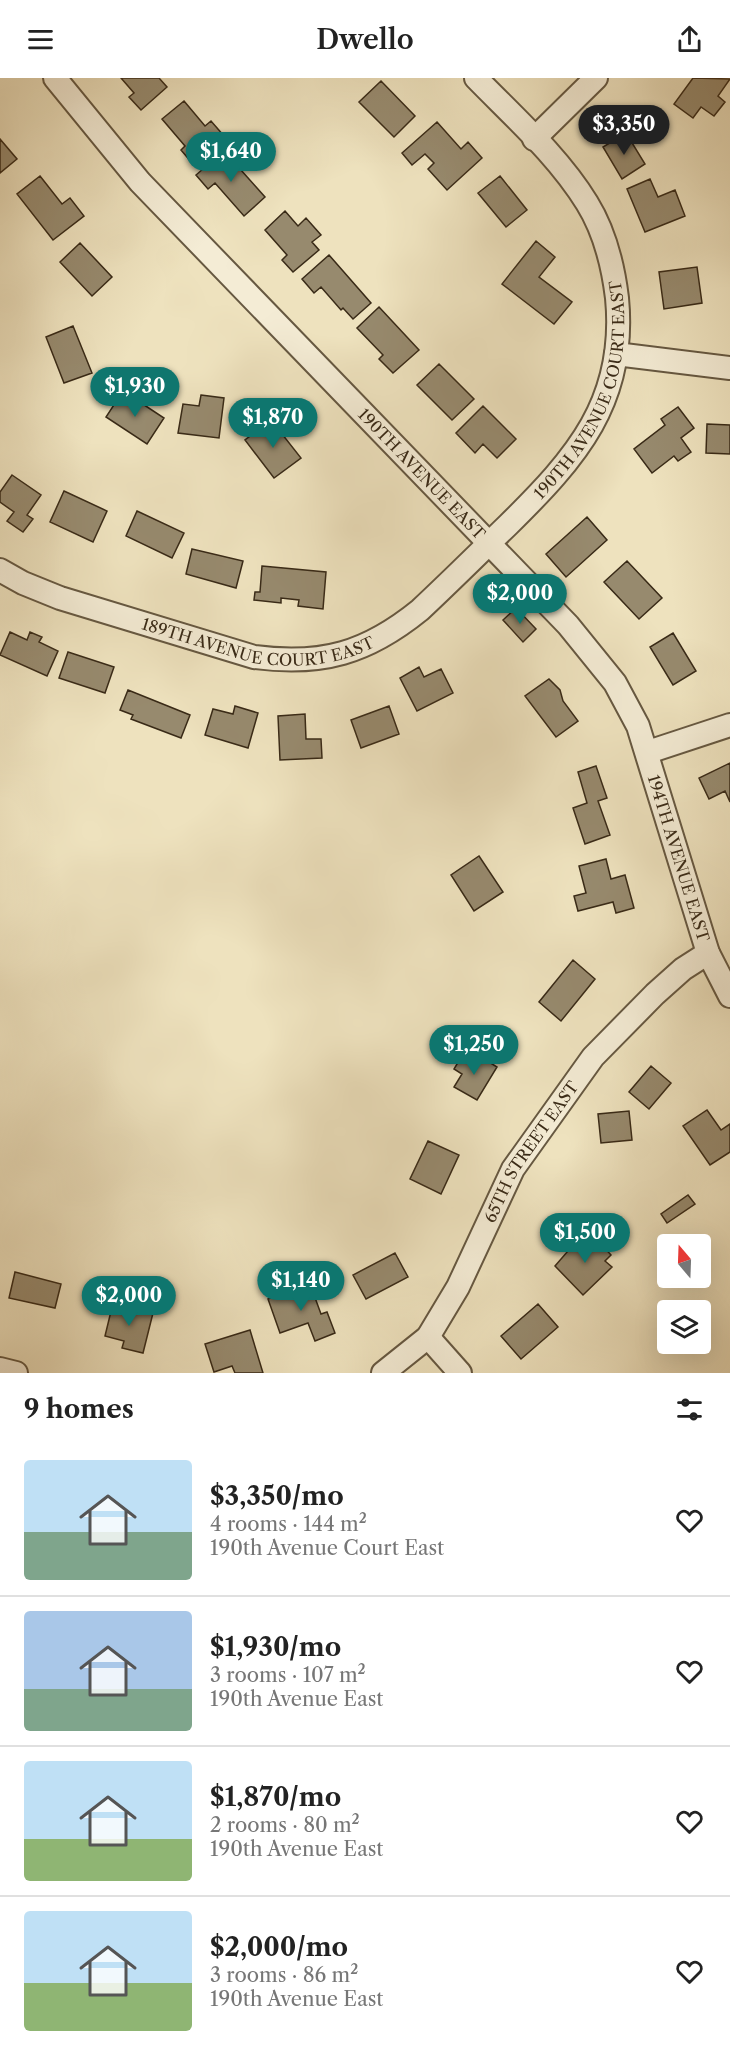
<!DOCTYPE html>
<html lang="en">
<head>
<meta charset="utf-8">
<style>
  body { margin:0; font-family:"Libre Caslon Text",serif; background:#f2f2f2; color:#222; height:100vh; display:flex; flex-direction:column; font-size:22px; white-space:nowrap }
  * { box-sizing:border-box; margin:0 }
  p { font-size:20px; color:#767676 }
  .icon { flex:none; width:33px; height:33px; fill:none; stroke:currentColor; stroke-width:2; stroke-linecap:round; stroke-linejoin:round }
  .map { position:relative; height:1295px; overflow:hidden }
  .sheet { display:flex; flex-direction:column; background:#fff; flex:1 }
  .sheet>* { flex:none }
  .needle { width:39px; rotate:341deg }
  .buttons { position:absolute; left:657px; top:1156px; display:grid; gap:12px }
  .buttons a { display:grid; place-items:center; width:54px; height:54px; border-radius:6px; background:#fff; box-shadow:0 6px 24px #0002; font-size:30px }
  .price { position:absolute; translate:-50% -51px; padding:0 14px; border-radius:21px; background:#0f766e; color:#fff; font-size:20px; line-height:39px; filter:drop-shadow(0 2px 3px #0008) }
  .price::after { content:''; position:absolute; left:50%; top:36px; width:18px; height:14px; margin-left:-9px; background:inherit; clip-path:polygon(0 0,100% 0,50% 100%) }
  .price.on { background:#222; color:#fff }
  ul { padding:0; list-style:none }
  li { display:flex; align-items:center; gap:18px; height:150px; padding:0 24px }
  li+li { border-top:2px solid #e0e0e0 }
  li span { display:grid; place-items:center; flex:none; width:168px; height:120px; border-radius:6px; color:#555 }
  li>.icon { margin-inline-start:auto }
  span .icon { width:72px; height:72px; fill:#fffc; stroke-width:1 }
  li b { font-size:26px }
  h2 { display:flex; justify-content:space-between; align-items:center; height:72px; padding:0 24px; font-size:26px }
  header { display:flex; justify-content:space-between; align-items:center; height:78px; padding:0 24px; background:#fff; font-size:27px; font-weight:600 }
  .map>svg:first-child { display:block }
</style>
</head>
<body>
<header><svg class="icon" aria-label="menu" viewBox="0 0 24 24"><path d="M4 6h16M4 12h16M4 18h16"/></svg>Dwello<svg class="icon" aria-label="share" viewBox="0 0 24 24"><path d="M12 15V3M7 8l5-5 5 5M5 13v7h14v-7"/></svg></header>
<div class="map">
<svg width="730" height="1295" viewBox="0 0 730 1295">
  <rect width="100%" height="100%" fill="#eee2be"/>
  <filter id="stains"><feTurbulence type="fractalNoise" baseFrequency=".00333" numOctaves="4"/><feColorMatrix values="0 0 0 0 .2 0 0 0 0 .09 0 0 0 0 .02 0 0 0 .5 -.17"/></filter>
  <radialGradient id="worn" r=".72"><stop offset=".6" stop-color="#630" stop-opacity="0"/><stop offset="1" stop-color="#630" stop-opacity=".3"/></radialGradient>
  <path fill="#978a6e" stroke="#392a17" stroke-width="1.5" d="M121,0H159L167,9L141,32L129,19L134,15Z
    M693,0L730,1L718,18L725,24L714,38L701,29L693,40L674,26Z
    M381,3L415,38L394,59L359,24Z
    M184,23L205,48L211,43L224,58L192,85L181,72L185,68L162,41Z
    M437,44L461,71L468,64L482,80L447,112L428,91L434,85L425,76L412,87L402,75Z
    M626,55L645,86L622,101L603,69Z
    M0,61L17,81L0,95Z
    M224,73L265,119L244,138L215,105L208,111L196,97Z
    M40,98L62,126L70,120L84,138L53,162L17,116Z
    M500,98L527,132L506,149L478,115Z
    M650,101L658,119L675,112L685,138L645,154L627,111Z
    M285,133L298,148L306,140L321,157L312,164L319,172L293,194L282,182L287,177L265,152Z
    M536,163L555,179L539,199L572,224L554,246L502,206Z
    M80,165L112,199L92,218L60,184Z
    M329,177L371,225L353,241L343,230L341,232L321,209L314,215L302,201Z
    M697,189L702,225L664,231L659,194Z
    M379,229L419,272L393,295L379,281L383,277L357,250Z
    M73,248L92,295L64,305L46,259Z
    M439,286L474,321L452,342L417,307Z
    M123,313L164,340L147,366L106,339Z
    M201,317L224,320L219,360L178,355L183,326L199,328Z
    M483,328L516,361L497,380L483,366L475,375L456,355Z
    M678,329L694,350L681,360L691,374L678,383L674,378L652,395L634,371L665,347L661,341Z
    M271,342L301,380L274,400L245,362Z
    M707,346L730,347V376L706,375Z
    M12,397L41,417L27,437L33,441L23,454L7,443L14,434L0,424V414Z
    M64,413L107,433L93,464L50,444Z
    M137,433L184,455L172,480L126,458Z
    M587,439L607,462L566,499L546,476Z
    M192,471L243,483L236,510L186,496Z
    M627,483L662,520L639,541L604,504Z
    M262,488L326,494L323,531L298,528L299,522L281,520V525L254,522L255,514H260Z
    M516,530L536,551L523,564L503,542Z
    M10,554L27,562L30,554L42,559L39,564L58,573L47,598L0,577Z
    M673,555L696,593L673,607L650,569Z
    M68,574L114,589L105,615L59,600Z
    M419,589L424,599L441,591L453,615L417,633L400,600Z
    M549,601L560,612L563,623L578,643L556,659L525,618Z
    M128,612L190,637L181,660L131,641L133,637L120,632Z
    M235,628L258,635L248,670L205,657L213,631L233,636Z
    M389,628L399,656L361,670L351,642Z
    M305,636L306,661H321L322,680L280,682L278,638Z
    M730,685V724L725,713L709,721L699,700Z
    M596,688L607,720L598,723L610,757L585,766L573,730L587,725L578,694Z
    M479,778L503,814L474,833L451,797Z
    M606,781L611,801L625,797L634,830L616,835L613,824L578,833L574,818L586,815L579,788Z
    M573,882L595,901L561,943L539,924Z
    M491,951L512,965L499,985L478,971Z
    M475,975L497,989L477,1022L454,1009L462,996L454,991L460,981L468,985Z
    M651,988L671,1005L649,1031L629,1014Z
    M707,1032L721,1052L730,1046V1074L710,1087L683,1048Z
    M629,1033L632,1062L601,1065L598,1036Z
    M428,1063L459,1077L441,1116L410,1101Z
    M688,1117L695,1126L667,1145L661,1136Z
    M590,1154L611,1177L605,1183L612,1189L583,1217L555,1188L574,1166L576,1168Z
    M395,1175L408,1199L366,1221L353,1197Z
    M15,1194L61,1206L55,1230L9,1220Z
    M310,1206L321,1236L327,1234L335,1255L315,1263L308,1245L280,1255L268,1221Z
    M113,1225L153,1235L143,1275L122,1270L124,1263L105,1258Z
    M538,1226L558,1249L521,1281L501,1258Z
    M250,1252L263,1295H235L232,1288L214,1294L205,1266Z"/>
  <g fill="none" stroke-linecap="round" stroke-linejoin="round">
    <defs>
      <g id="minor">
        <path id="s1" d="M55,0L140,104L568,547L615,605L638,648L708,875L730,918"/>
        <path d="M534,61L596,0"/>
        <path d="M616,276L730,290"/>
        <path id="s2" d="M0,492L23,505L60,520L254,579C322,588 367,575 420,532C450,504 479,475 508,447C576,380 627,323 617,220C613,187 605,154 587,125C558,78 515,40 476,0"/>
        <path d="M648,674L730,647"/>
        <path d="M428,1259L460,1295"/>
        <path d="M0,1291L16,1295"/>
        <path id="s3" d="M383,1295L428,1259L458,1209L513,1091L593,979L655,916L683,891L708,875"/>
      </g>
    </defs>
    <use href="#minor" stroke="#665841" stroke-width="26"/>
    <use href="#minor" stroke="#f4ecd5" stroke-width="22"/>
  </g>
  <g text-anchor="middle" stroke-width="4.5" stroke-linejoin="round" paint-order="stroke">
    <g font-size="16" fill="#392a17" stroke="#f4ecd5">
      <text dy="6" stroke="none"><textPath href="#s2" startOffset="730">190TH AVENUE COURT EAST</textPath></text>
      <text dy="6" stroke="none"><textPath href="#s1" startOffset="540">190TH AVENUE EAST</textPath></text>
      <text dy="6" stroke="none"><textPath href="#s2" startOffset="272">189TH AVENUE COURT EAST</textPath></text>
      <text dy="6" stroke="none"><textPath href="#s1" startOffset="1012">194TH AVENUE EAST</textPath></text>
      <text dy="6" stroke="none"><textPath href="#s3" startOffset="270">65TH STREET EAST</textPath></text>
    </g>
  </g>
  <rect width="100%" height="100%" filter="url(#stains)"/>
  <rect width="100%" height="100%" fill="url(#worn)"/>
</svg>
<div class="buttons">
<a><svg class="needle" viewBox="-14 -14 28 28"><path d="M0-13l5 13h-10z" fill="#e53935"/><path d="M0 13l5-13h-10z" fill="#767676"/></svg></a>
<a><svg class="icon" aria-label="layers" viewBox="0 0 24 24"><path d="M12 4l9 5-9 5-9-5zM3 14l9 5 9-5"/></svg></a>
</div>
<b class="price on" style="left:624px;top:78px">$3,350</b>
<b class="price" style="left:231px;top:105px">$1,640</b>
<b class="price" style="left:135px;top:340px">$1,930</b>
<b class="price" style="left:273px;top:371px">$1,870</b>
<b class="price" style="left:520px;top:547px">$2,000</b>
<b class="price" style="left:474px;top:998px">$1,250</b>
<b class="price" style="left:585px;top:1186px">$1,500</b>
<b class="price" style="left:301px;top:1234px">$1,140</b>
<b class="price" style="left:129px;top:1249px">$2,000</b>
</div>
<section class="sheet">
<h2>9 homes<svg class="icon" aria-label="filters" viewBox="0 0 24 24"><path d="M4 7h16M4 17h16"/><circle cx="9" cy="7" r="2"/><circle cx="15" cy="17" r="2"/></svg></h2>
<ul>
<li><span style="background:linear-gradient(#bfe0f5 60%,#7fa58c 0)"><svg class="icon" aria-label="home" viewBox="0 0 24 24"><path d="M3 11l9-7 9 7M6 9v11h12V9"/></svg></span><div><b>$3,350/mo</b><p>4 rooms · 144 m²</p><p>190th Avenue Court East</p></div><svg class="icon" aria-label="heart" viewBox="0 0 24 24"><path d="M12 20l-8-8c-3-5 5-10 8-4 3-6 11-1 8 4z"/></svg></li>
<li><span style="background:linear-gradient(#a9c7e8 65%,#7fa58c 0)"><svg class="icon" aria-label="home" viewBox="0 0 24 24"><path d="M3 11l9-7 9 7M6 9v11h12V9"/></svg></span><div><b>$1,930/mo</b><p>3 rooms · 107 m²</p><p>190th Avenue East</p></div><svg class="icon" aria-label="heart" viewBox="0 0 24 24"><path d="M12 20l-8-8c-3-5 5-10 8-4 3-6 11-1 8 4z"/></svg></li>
<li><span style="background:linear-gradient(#bfe0f5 65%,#8fb573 0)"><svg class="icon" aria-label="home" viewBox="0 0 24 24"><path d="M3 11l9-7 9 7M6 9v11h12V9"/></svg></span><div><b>$1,870/mo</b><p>2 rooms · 80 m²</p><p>190th Avenue East</p></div><svg class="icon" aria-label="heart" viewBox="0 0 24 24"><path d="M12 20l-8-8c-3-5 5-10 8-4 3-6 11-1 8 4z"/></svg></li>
<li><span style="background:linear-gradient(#bfe0f5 60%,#8fb573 0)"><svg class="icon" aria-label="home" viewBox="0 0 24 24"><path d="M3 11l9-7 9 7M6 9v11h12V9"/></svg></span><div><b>$2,000/mo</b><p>3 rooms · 86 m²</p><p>190th Avenue East</p></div><svg class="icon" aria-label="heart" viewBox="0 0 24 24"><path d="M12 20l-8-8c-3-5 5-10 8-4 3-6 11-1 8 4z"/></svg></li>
</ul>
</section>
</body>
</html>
